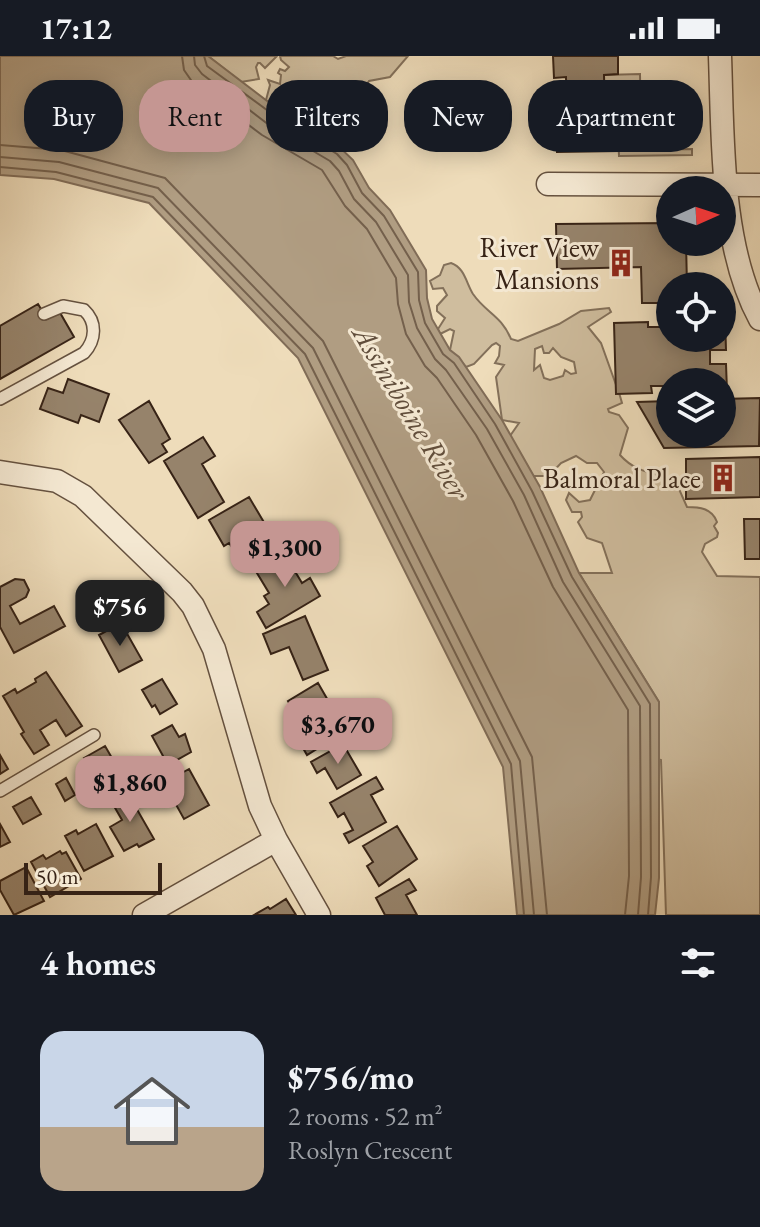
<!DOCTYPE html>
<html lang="en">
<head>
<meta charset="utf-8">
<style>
  body { margin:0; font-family:"EB Garamond",serif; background:#242831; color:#f1f3f6; height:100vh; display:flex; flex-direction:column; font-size:30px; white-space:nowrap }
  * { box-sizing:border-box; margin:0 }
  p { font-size:26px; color:#9ea1a6 }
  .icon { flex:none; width:44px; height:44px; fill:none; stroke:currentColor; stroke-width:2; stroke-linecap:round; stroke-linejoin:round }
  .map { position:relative; height:859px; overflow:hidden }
  .drawer { display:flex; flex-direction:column; background:#171b24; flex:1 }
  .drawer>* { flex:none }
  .banner { position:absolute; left:24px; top:24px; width:712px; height:72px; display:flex; gap:16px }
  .needle { width:52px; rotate:87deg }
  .tools { position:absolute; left:656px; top:120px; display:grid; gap:16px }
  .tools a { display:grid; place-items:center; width:80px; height:80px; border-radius:50%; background:#171b24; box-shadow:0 4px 20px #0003; font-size:40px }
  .scale { position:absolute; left:24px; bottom:20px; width:138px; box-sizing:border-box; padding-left:8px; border:4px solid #372316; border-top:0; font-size:22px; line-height:28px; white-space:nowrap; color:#372316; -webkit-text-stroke:6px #f4e8d2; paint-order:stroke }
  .price { position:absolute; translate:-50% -68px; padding:0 18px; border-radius:16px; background:#c59692; color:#111; font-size:26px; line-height:52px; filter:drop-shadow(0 2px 4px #0008) }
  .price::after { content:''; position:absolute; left:50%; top:48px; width:24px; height:18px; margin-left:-12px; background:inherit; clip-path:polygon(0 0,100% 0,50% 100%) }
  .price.current { background:#222; color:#fff }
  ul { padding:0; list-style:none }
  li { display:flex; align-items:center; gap:24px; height:200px; padding:0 40px }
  li span { display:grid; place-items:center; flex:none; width:224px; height:160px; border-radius:24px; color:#555 }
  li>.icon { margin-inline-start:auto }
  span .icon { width:96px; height:96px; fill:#fffc; stroke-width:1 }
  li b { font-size:34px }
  h2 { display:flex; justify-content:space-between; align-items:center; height:96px; padding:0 40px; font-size:34px }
  .tag { padding:0 28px; border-radius:32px; background:#171b24; box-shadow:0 4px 20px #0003; font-size:28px; line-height:72px }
  .tag.current { background:#c59692; color:#111 }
  .status { display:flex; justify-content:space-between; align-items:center; height:56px; padding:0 40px; background:#171b24; direction:ltr }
  .status svg { height:22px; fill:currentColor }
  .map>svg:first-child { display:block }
</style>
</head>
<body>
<div class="status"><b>17:12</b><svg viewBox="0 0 49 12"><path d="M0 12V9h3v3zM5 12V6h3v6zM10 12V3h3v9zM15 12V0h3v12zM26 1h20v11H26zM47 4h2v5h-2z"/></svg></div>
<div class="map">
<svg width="760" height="859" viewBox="0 0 760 859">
  <rect width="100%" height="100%" fill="#eedcba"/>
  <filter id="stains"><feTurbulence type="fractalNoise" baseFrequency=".0025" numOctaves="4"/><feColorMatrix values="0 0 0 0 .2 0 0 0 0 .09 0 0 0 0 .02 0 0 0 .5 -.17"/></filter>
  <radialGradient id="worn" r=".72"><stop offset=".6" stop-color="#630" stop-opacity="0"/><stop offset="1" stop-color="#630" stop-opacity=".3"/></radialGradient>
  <path fill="#cfbd9e" stroke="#83705a" stroke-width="2" fill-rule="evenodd" d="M208,0H277L265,12L260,7H258L256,11L259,23L241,26Z
    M280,0H333L338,3L346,0H408L390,21L369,25C354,50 340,59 320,78L266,44L270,29L268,24L280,28L281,19L278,17L280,13L285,15L289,11L281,4ZM295,26L298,31C306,30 314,35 317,41L325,42L329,46L327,58L304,38H284L285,33Z
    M640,18L641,94L692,93V99L619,100L618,74L605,73L604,19Z
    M451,207C465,212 466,227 473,238C486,257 501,259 511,283L518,285L559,268L581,255L609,252L611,256L588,271L601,287L620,340L622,347L608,353L609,356L619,359L628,372L620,399C636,417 654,417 675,424L687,451C699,451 712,452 717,466L714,470L718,477L717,481L705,488L702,496L717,520L760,521V859H666L661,704L657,703L659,646L579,517H612L602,487L587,482L578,466L582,461L581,456H572L566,444L569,437L579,446L590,444L604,416L597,407H587L576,400L561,407L549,420H533L510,380L519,367L502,364L496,321L504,309L495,307L499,300L500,290L496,287L492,289L474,308L466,311L450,294L454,275L450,273L440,278L438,273L445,262L437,255V250L447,239L443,232L433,233L430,225L440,219L444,209ZM542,290L544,297H549L553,292L561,301L574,306L576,317L571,318L565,314L563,320L550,324L544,322L540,309L534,314L535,293Z"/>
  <path fill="#b09d82" stroke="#806c57" stroke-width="2" d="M0,0H208L279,54L332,84L353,104L369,132L390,154L426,214L427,242L432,263L450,294L459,301L502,364L540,431L579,517L659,646V822L655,859H517L503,711L298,302L149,147L54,123L0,119Z"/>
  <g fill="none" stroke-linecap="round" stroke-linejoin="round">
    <path stroke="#74604c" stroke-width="2" d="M182,0L184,14L193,27L262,79L322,114L345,150L367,173L396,222L398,248L406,278L425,310L437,322L476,379L513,445L553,531L628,654L629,820L625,859
      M194,0L195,9L202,18L269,69L330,105L339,115L354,143L376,166L408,219L409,246L417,272L435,303L446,314L487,373L524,439L563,526L640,650L641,821L638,859
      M204,0L207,10L275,60L337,98L347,109L362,137L384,160L418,216L419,244L425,267L443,298L454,307L495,368L532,435L572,521L650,648L651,821L648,859
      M0,89L61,94L165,122L323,285L532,701L547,859
      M0,101L59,106L158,132L313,292L520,705L534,859
      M0,111L56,116L153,141L305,298L511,708L524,859"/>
  </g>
  <path fill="#96836b" stroke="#372316" stroke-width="2" d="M553,0H618V18L604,19L605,73H619V95L557,96L556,74L567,73L566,21L554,22Z
    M670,167V186H686L687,230H670V247H642L641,211L557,213L556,168Z
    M38,248L47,263L59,255L74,281L0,323V270Z
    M722,262H725L726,294H710V308H726L727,335H722V326H670V330H651L652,337L616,338L614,267L648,266V271H670V282H722Z
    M68,323L109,338L99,366L81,359L78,367L40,353L48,332L63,337Z
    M760,342L759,390L664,392L637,346L670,345V378H722V343Z
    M149,345L170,383L162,388L167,396L149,407L119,364Z
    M203,381L215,400L202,408L224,446L198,462L164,405Z
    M760,401V441L686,443V403Z
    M249,441L275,485L241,504L229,487L224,490L209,464Z
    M744,463H760V503H745Z
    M297,493L307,510L296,517L302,527L310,522L320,540L266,572L257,556L269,548L264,540L269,537L257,517Z
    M15,523L24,524L29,534L26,541L10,550L20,568L54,550L65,570L14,597L0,571V531Z
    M305,560L328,614L303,624L289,591L271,598L263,578Z
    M121,567L142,604L119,616L99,579Z
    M46,616L82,670L66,680L56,664L40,674L49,689L34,698L21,678L24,676L3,640L15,633L17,637L36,626L35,623Z
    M162,623L177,648L160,658L155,649L152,651L142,634Z
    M318,627L337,660L351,651L360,666L307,699L299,685L308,679L288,645Z
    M172,669L179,681L185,678L191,696L168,709L152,680Z
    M343,688L361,719L337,733L325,712L317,717L311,706Z
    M105,690L116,709L95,721L84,702Z
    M0,699L8,713L0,718Z
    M189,713L209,749L184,763L164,727Z
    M376,721L383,733L371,739L386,766L349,787L344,778L353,774L344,757L338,761L330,747Z
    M66,722L75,739L65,745L56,728Z
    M127,736L154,783L139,791L137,788L124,795L110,771L122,764L111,745Z
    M31,741L41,758L23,768L13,751Z
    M0,768L10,786L0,791Z
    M96,768L113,800L84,815L65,780L76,774L78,778Z
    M397,770L417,803L379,830L367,810L373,806L363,790Z
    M60,795L62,798L66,796L81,823L50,841L31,806L43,799L46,803Z
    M26,811L44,845L14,859L0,834V825Z
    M409,823L416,834L406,839L417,859H385L376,842Z
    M286,843L296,859H254L268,851L270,853Z"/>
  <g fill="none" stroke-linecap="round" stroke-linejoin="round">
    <defs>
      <path id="service" d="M0,343L84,297C96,284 97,266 84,254L63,250L44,258
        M0,735L94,679"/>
      <path id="minor" d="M720,0C723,82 720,190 760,263
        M548,128L760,129
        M0,416L57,425L83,440L182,536L193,550L214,593L260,750L276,784L144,859
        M276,784L319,859"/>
    </defs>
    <use href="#service" stroke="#65513f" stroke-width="14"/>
    <use href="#minor" stroke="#65513f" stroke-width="25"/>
    <use href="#service" stroke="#f4e8d2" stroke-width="11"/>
    <use href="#minor" stroke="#f4e8d2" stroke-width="22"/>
  </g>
  <defs>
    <symbol id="building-bare" viewBox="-9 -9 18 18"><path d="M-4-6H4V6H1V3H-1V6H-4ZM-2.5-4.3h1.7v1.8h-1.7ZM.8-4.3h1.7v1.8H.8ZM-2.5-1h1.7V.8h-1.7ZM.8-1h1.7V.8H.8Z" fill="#8f2418" stroke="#f4e8d2" stroke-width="2.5" paint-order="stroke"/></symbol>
  </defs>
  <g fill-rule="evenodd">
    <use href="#building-bare" x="601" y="187" width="40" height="40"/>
    <use href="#building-bare" x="703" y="402" width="40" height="40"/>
  </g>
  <g text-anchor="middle" stroke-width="6" stroke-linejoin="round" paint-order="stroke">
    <g font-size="28" fill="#372316" stroke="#f4e8d2" text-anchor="end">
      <text x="599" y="201">River View<tspan x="599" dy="32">Mansions</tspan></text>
      <text x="701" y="432">Balmoral Place</text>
    </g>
    <g font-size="30" font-style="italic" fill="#614e3c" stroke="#f4e8d2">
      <text transform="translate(411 356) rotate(59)" y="10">Assiniboine River</text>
    </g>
  </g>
  <rect width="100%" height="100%" filter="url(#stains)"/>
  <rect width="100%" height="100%" fill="url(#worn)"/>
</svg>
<div class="tools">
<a><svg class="needle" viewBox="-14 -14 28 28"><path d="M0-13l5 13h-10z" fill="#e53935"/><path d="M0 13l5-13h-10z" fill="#9ea1a6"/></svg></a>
<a><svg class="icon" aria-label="locate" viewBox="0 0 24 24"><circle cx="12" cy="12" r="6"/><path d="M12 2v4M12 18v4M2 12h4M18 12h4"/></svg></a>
<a><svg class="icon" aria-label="layers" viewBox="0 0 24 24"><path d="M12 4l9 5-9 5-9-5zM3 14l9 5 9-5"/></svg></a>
</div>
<div class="scale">50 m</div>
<b class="price" style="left:285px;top:533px">$1,300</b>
<b class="price current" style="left:120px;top:592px">$756</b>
<b class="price" style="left:338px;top:710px">$3,670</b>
<b class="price" style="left:130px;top:768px">$1,860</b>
<div class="banner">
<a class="tag">Buy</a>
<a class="tag current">Rent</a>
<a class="tag">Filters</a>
<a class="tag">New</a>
<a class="tag">Apartment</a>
</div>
</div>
<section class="drawer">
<h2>4 homes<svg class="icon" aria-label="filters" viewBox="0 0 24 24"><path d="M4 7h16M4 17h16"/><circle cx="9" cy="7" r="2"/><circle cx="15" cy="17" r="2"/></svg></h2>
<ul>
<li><span style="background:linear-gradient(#c9d6e8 60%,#b9a48a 0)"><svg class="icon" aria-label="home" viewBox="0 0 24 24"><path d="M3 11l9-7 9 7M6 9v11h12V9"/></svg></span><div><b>$756/mo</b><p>2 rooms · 52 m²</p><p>Roslyn Crescent</p></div></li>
</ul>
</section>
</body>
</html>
